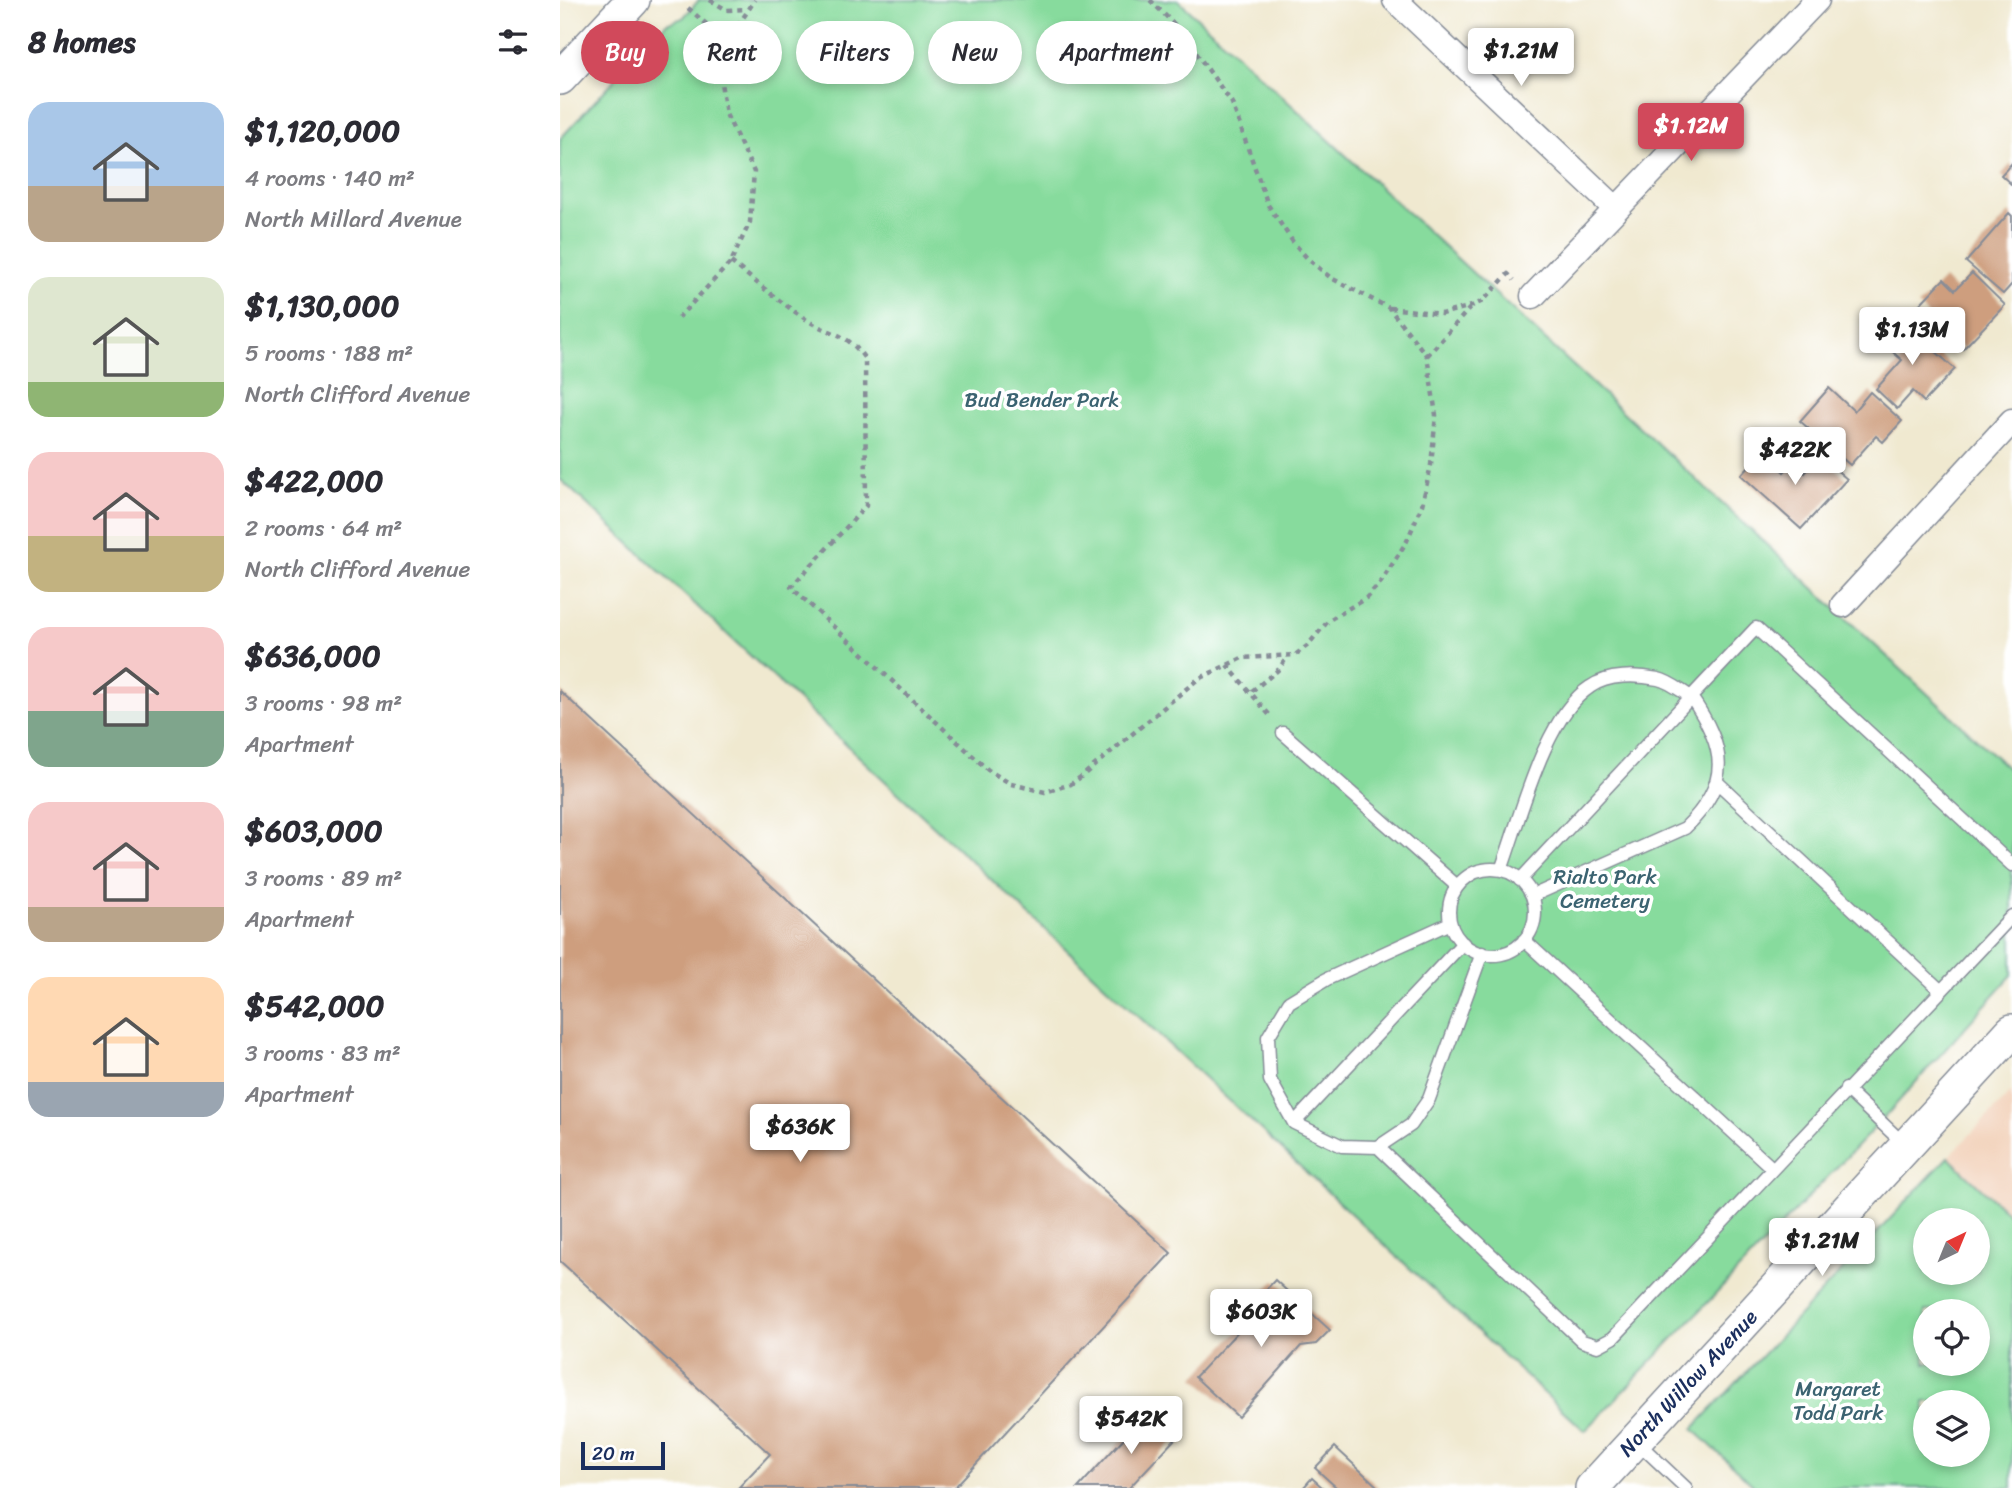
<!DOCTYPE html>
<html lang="en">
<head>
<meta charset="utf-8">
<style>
  body { margin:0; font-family:Sriracha,sans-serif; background:#f7f7f7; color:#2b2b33; height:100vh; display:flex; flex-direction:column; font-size:26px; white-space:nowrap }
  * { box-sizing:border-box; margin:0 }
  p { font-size:23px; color:#7c7c81 }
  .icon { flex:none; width:38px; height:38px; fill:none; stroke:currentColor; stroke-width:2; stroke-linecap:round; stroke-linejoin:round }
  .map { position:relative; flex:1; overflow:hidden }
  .details { display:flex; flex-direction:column; background:#fff; width:560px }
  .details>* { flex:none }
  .hud { position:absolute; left:21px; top:21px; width:665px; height:63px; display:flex; gap:14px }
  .needle { width:46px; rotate:43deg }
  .tools { position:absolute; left:1353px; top:1208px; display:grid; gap:14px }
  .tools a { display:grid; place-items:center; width:77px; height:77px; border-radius:50%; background:#fff; box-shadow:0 4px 10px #0003; font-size:35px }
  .scale { position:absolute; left:21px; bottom:18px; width:84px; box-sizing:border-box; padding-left:7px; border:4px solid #1b2f5e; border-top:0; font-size:19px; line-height:24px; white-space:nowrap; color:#1b2f5e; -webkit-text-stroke:5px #fff; paint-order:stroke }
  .price { position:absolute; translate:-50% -60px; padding:0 16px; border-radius:7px; background:#fff; color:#222; font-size:23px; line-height:46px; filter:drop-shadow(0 2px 4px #0008) }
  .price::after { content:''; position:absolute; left:50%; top:42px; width:21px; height:16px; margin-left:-10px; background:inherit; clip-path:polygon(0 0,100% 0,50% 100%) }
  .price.current { background:#d1495b; color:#fff }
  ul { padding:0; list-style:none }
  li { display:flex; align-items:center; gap:21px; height:175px; padding:0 28px }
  li span { display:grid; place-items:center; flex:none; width:196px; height:140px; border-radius:21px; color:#555 }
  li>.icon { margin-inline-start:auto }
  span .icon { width:84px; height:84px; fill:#fffc; stroke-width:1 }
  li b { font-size:30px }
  h2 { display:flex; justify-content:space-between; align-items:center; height:84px; padding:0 28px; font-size:30px }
  .tag { padding:0 24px; border-radius:32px; background:#fff; box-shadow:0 4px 10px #0003; font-size:24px; line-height:63px }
  .tag.current { background:#d1495b; color:#fff }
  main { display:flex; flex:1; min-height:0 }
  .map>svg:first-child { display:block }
</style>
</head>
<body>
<main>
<section class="details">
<h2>8 homes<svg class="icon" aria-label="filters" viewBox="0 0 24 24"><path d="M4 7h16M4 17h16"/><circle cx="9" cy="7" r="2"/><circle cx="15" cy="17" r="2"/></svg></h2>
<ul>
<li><span style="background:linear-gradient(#a9c7e8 60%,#b9a48a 0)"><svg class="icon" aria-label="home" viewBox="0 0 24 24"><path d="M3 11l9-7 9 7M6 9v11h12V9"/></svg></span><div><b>$1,120,000</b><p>4 rooms · 140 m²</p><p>North Millard Avenue</p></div></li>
<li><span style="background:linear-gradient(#dfe7d0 75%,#8fb573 0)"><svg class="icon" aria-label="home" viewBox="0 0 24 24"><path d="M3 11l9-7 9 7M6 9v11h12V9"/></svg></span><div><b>$1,130,000</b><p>5 rooms · 188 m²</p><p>North Clifford Avenue</p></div></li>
<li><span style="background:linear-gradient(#f6c9c9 60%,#c2b280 0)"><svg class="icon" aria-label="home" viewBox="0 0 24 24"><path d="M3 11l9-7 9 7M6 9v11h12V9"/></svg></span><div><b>$422,000</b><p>2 rooms · 64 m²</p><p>North Clifford Avenue</p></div></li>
<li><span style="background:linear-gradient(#f6c9c9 60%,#7fa58c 0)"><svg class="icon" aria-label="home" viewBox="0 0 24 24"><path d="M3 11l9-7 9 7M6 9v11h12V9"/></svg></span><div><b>$636,000</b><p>3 rooms · 98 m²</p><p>Apartment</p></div></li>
<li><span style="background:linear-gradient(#f6c9c9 75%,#b9a48a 0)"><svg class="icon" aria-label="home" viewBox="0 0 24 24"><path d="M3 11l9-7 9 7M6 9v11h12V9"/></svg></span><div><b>$603,000</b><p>3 rooms · 89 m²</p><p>Apartment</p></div></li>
<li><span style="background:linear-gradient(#ffd9b3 75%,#9aa5b1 0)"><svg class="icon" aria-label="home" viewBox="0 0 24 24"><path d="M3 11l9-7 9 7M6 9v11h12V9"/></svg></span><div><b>$542,000</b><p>3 rooms · 83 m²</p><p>Apartment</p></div></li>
</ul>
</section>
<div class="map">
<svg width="1452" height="1488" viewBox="0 0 1452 1488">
  <rect width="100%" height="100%" fill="#fff"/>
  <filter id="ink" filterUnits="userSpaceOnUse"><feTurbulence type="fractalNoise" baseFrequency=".0143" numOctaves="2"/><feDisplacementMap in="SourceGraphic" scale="14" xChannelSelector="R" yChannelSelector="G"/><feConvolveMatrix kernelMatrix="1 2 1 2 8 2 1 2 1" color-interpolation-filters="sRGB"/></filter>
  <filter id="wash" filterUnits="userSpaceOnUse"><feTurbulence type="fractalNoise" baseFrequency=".00686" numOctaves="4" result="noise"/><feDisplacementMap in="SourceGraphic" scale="28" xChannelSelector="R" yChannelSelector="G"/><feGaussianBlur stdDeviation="1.57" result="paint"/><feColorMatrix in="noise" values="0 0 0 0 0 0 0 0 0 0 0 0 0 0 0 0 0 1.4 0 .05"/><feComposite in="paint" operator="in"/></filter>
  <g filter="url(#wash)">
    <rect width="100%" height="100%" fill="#f0e9d0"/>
    <path fill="#f3d4be" d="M1452,1092V1217L1388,1157Z"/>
    <path fill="#87db9d" stroke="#51857e" stroke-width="2" fill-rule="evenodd" d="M139,0H618L1452,772V975L1322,1120L1025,1431L0,479V139L106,24L123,18Z
      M1388,1157L1452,1217V1488H1196L1133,1429ZM1365,1220H1418V1272H1365ZM1365,1311H1418V1363H1365ZM1365,1402H1418V1454H1365Z"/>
    <g id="blocks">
      <path fill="#ce9e7e" d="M1452,163V185L1441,175Z
        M1449,213L1452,216V284L1443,294L1406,262Z
        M1412,273L1445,305L1403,349L1358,306L1384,279L1395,290Z
        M1341,320L1395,369L1364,402L1353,391L1337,409L1316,389L1342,360L1321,342Z
        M1269,388L1294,411L1310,392L1342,421L1323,442L1316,436L1290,465L1240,421Z
        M1202,452L1224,472L1233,462L1245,473L1260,456L1287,479L1241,529L1181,475Z
        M0,691L611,1253L394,1488H178L210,1454L0,1261Z
        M715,1280L770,1330L756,1344L741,1346L678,1417L635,1377L700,1308L701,1295Z
        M587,1413L615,1439L569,1488H518Z
        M775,1447L819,1488H777L755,1468Z
        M752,1478L763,1488H743Z"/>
    </g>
  </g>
  <g filter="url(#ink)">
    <use href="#blocks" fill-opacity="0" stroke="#868c97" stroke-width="2"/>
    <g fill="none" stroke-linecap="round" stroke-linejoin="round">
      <defs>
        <path id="lane" d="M723,733L897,886
          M1157,782L1380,990
          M889 912a43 43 0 1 1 86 0a43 43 0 1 1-86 0Z
          M941,870C960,819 984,717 1030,687C1048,674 1077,675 1098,679C1109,681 1121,691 1131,697L1196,628L1452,865
          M960,880L1131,697C1166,748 1172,782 1125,828L972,896
          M890,923L767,979L729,1002L708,1037L710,1080L734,1123L782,1146L818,1147L1022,1341L1038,1346L1053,1338L1452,916
          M964,940L1212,1168
          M1286,1089L1344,1144
          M734,1123L903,943
          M818,1147L851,1125L869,1099L922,953
          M1075,1440L1126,1488"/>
        <path id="street" d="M835,0L1055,208
          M973,296L1257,0
          M1283,605L1452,421"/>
        <path id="secondary" d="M0,78L73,0
          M1032,1488L1452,1031"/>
      </defs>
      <use href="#lane" stroke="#868c97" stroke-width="15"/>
      <use href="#street" stroke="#868c97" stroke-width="27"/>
      <use href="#secondary" stroke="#868c97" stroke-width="36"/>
      <path stroke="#868c97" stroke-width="4.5" stroke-dasharray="5 5" stroke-linecap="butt" d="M150,0L167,10L186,9
        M128,8L167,42
        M171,262C196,282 220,302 247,320C270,335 286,331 305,359L306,506L231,587L428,770L451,784L485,792L511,784L522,776L638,679L682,658L735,655L747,646L769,620L806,598L821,582L847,541L862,505L871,465L876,415L867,356L829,308L771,278L748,259L733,242L708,205L672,103L619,29L590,0
        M830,308L881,314L912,306L923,301L948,274L954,280
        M118,318L171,262L190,222L194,172L166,114L158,64L167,42L195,0
        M867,356L910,308
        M667,665L712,718
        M692,691L718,670L728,656"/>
      <use href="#lane" stroke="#fff" stroke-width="12"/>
      <use href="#street" stroke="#fff" stroke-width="24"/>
      <use href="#secondary" stroke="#fff" stroke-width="33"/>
    </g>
  </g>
  <g text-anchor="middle" stroke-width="7" stroke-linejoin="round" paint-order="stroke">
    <g font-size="21" fill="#3b6371" stroke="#fff">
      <text x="482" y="407">Bud Bender Park</text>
      <text x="1045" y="884">Rialto Park<tspan x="1045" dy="24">Cemetery</tspan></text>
      <text x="1278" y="1396">Margaret<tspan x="1278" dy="24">Todd Park</tspan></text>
    </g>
    <g font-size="21" fill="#1b2f5e" stroke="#fff">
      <text transform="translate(1128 1383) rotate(-47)" y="7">North Willow Avenue</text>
    </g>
  </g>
</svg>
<div class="tools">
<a><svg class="needle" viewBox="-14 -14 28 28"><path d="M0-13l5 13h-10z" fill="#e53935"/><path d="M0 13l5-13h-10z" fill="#7c7c81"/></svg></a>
<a><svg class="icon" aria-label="locate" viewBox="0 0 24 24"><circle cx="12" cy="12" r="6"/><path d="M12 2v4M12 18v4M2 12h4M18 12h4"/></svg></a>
<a><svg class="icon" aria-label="layers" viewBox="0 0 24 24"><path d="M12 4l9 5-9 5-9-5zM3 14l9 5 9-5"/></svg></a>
</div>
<div class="scale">20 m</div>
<b class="price" style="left:961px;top:88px">$1.21M</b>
<b class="price current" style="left:1131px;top:163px">$1.12M</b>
<b class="price" style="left:1352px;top:367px">$1.13M</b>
<b class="price" style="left:1235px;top:487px">$422K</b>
<b class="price" style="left:240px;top:1164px">$636K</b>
<b class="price" style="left:1262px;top:1278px">$1.21M</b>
<b class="price" style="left:701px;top:1349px">$603K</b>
<b class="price" style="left:571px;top:1456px">$542K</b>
<div class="hud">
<a class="tag current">Buy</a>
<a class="tag">Rent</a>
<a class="tag">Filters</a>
<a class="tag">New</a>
<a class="tag">Apartment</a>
</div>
</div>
</main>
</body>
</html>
